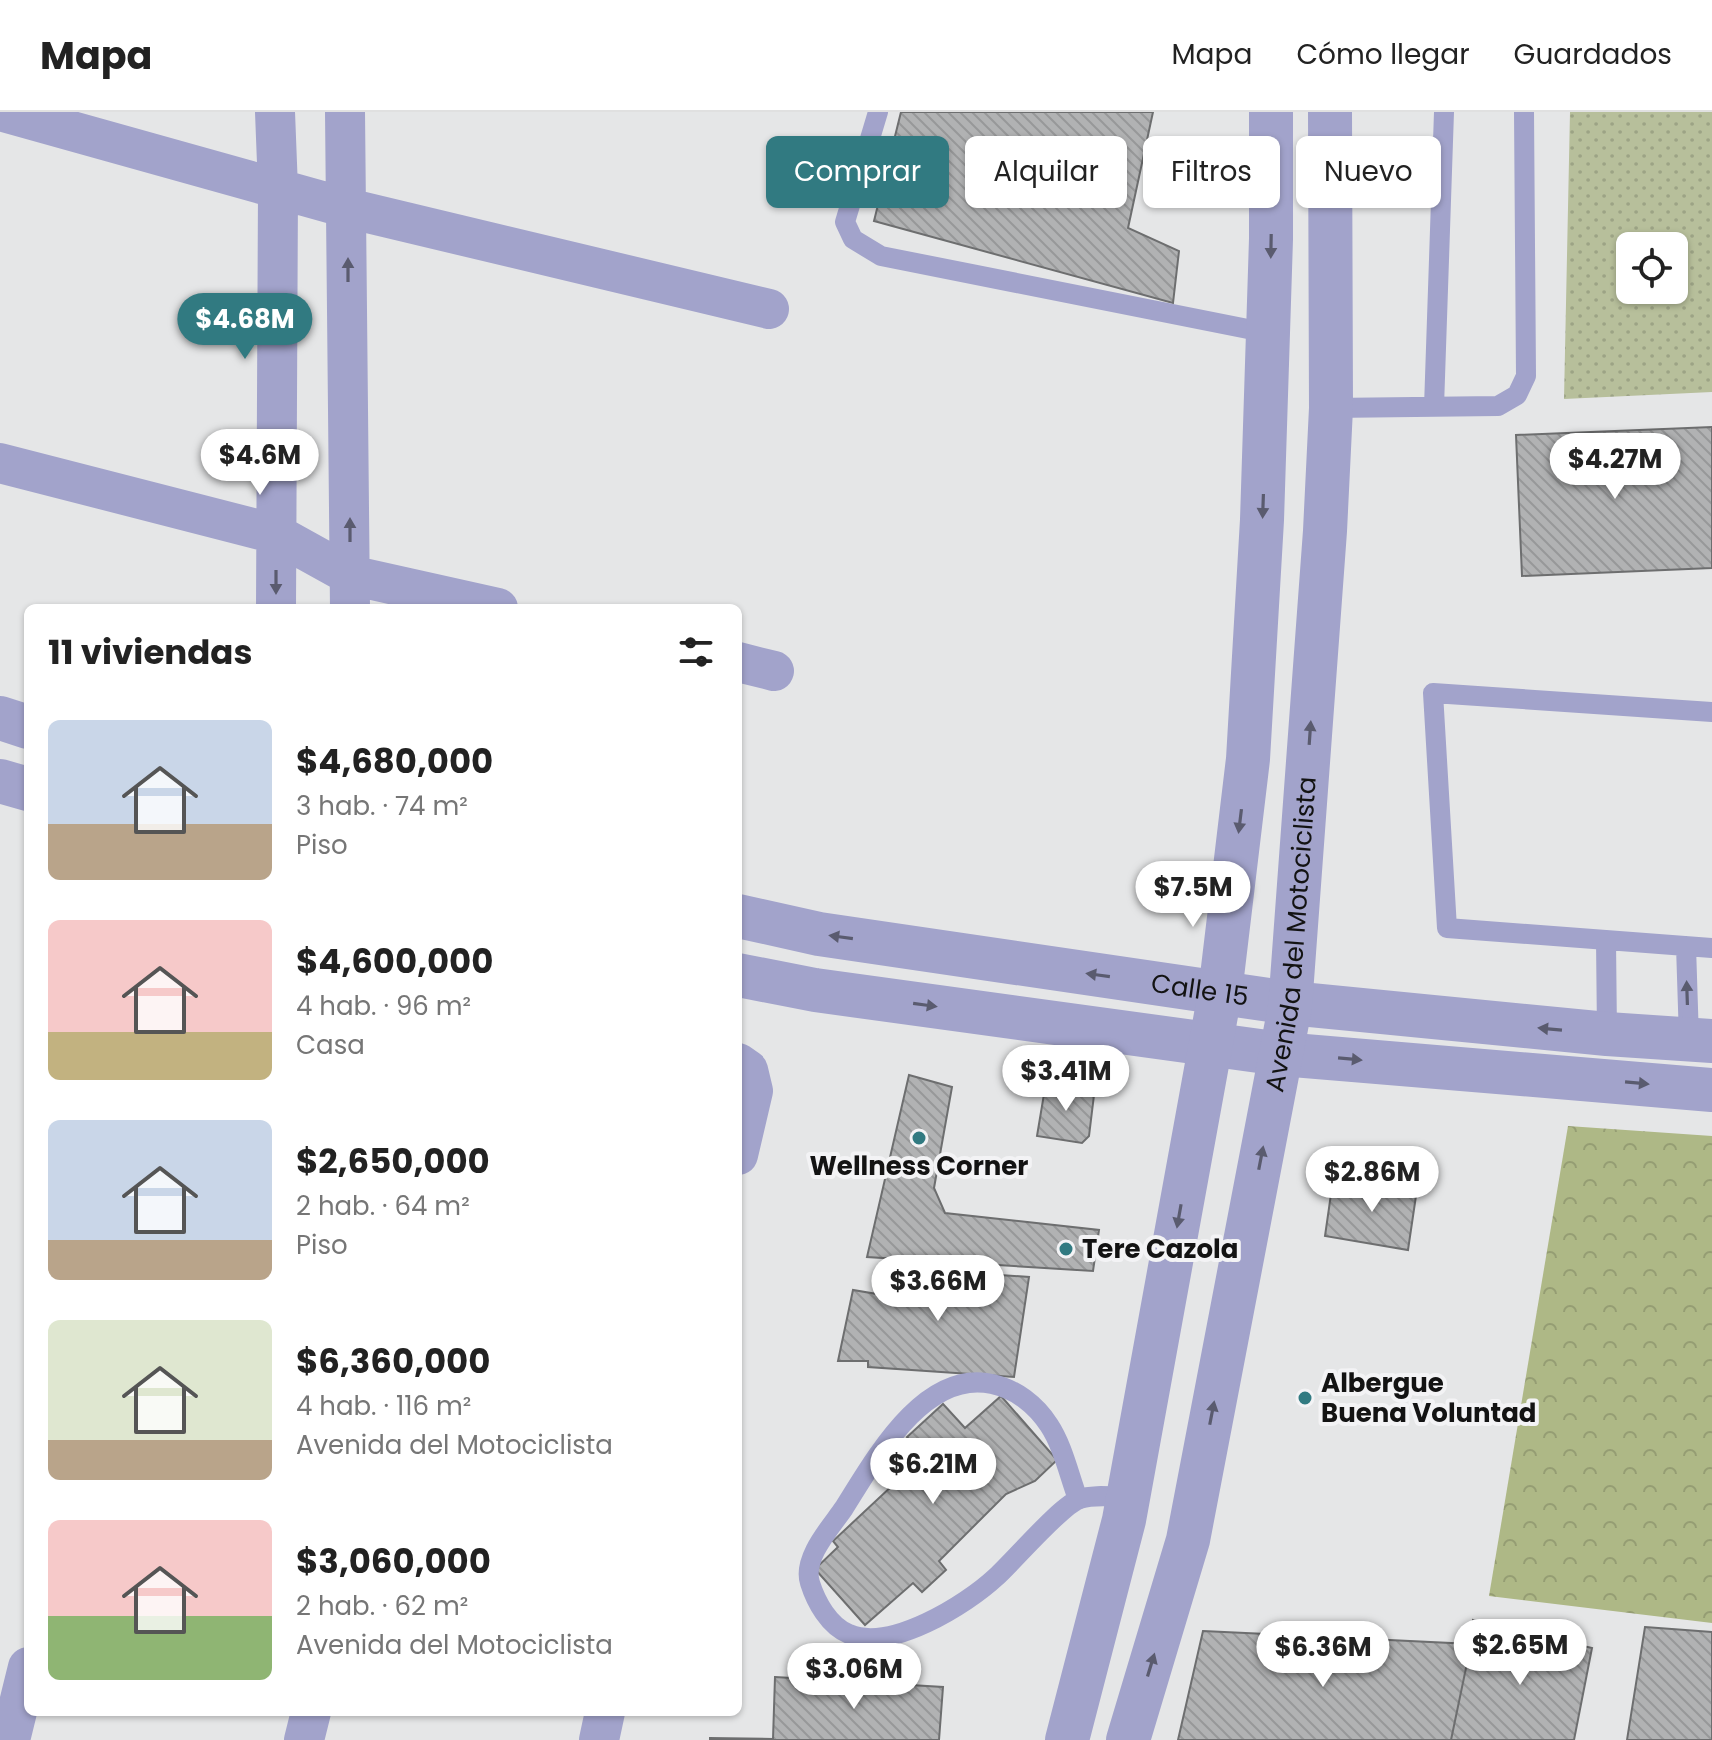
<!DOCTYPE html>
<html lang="es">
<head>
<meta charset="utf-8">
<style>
  body { margin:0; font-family:Poppins,sans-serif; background:#f2f2f2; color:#222; height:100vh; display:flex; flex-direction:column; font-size:30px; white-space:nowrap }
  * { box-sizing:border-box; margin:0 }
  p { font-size:26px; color:#767676 }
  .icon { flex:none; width:44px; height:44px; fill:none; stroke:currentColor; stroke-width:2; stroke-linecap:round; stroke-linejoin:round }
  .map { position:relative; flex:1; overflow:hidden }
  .details { position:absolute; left:24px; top:492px; width:718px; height:1112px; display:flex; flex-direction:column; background:#fff; border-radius:12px; box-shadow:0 2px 6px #0004 }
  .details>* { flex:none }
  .top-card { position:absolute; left:766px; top:24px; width:760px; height:72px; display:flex; gap:16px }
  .tools { position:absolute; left:1616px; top:120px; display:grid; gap:16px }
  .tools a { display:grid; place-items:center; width:72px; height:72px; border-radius:12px; background:#fff; box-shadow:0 2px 6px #0004; font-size:40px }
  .price { position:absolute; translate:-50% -68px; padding:0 18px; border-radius:28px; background:#fff; color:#222; font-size:26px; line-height:52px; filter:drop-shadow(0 2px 4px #0008) }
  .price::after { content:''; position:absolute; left:50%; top:48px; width:24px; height:18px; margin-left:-12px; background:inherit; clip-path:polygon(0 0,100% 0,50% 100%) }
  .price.current { background:#317a81; color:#fff }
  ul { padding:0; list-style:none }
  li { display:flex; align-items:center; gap:24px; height:200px; padding:0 24px }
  li span { display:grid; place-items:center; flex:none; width:224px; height:160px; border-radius:12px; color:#555 }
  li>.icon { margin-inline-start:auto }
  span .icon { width:96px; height:96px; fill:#fffc; stroke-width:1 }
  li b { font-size:34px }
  h2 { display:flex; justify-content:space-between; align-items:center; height:96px; padding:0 24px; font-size:34px }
  .tag { padding:0 28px; border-radius:12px; background:#fff; box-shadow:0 2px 6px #0004; font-size:28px; line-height:72px }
  .tag.current { background:#317a81; color:#fff }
  header { display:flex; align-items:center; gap:48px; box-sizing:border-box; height:112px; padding:0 40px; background:#fff; border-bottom:2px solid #e0e0e0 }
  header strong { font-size:38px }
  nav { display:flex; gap:44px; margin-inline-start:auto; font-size:28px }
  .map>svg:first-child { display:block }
</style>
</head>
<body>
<header>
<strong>Mapa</strong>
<nav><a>Mapa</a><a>Cómo llegar</a><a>Guardados</a></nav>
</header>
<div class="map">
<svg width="1712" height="1628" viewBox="0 0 1712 1628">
  <defs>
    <pattern id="forest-crowns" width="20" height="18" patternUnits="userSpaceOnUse" patternTransform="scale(2)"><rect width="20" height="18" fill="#aeb886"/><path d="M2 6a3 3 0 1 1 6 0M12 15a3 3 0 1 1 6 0" fill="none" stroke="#959d73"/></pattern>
    <pattern id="garden-dots" width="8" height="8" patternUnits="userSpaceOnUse" patternTransform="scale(2)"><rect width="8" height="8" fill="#b7bf9b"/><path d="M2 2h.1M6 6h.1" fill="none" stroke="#9ca385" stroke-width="1.8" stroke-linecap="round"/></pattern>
    <pattern id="building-back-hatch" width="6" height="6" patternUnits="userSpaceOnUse" patternTransform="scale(2)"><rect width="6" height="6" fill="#b1b2b3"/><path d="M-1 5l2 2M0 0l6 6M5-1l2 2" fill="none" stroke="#979899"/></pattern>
  </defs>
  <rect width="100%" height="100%" fill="#e5e6e7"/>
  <path fill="url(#forest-crowns)" d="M1568,1014L1712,1024V1511L1489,1484Z"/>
  <path fill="url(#garden-dots)" fill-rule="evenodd" d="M1570,0H1712V280L1564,287ZM1630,134H1674V178H1630Z"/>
  <path fill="url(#building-back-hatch)" stroke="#6d6e6f" stroke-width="2" d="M901,0H1153L1128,116L1179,139L1173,191L874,109Z
    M1712,315V456L1522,464L1516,323Z
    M909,963L952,975L934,1076L945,1101L1099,1118L1093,1159L867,1145Z
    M1046,970L1090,976L1094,983L1089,1024L1082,1031L1037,1024Z
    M1356,1066L1417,1077L1408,1138L1325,1124L1331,1082Z
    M883,1155L1029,1165L1014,1265L868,1255V1249H838L853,1178L877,1182Z
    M1001,1284L1057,1348L1035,1369L1006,1382L939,1449L946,1458L922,1480L913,1471L865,1513L815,1457L838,1435L833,1429L924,1344L907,1325L943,1292L965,1316Z
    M1473,1508L1592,1536L1574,1628H1451L1471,1532Z
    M1645,1515L1712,1520V1628H1627Z
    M1203,1519L1471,1532L1451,1628H1178Z
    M775,1565L943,1575L939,1628H710V1626L773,1627Z"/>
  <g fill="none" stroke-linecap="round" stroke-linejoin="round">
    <path stroke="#a2a3cb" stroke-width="20" d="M878,0L845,110L853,127L881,144L1268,221
      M1434,295L1444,0
      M1331,296L1498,294L1517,283L1526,264L1524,0
      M1712,600L1433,581L1447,816L1712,836
      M1606,828L1607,922
      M1686,834L1689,927
      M1078,1387C1069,1363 1063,1334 1049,1313C1036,1293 1016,1277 992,1272C924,1257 875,1347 844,1396C831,1415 802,1446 810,1471C816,1490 829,1514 849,1522C890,1540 966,1493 996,1465C1013,1450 1062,1392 1080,1387C1093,1382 1114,1385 1128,1385"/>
    <path stroke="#a2a3cb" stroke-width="40" d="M4,0L347,96L769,197
      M275,0L278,77L276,496
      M345,0L350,496
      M0,351L276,422L350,463L498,496
      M738,550L774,559
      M738,951L748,958L753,979L738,1043
      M10,1628L28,1555
      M304,1628L311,1600
      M599,1628L605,1600"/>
    <g stroke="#a2a3cb" stroke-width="44">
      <path d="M0,606L28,615"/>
      <path d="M0,669L28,677"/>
      <path id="s1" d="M738,804L819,822L1290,891L1607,922L1712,929"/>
      <path d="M738,863L815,878L1281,942L1712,978"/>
      <path d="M1067,1628L1124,1408L1220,881L1248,647L1262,408L1271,127V0"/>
      <path id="s2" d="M1128,1628L1188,1428L1290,895L1325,419L1331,296L1330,0"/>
    </g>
  </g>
  <defs><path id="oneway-solid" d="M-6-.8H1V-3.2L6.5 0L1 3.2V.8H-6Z" transform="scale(2)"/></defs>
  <g fill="#5a5b6f">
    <use href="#oneway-solid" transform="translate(1271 134) rotate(91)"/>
    <use href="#oneway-solid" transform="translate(348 158) rotate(-90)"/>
    <use href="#oneway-solid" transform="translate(1263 394) rotate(92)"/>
    <use href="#oneway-solid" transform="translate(350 418) rotate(-90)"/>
    <use href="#oneway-solid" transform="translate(276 470) rotate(90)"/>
    <use href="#oneway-solid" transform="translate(1310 621) rotate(-86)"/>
    <use href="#oneway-solid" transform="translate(1240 709) rotate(97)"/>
    <use href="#oneway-solid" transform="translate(841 825) rotate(-172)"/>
    <use href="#oneway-solid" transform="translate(1098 863) rotate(-172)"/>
    <use href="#oneway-solid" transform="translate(1687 881) rotate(-92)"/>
    <use href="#oneway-solid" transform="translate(925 893) rotate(8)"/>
    <use href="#oneway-solid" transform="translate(1550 917) rotate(-175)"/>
    <use href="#oneway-solid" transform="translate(1350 947) rotate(5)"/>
    <use href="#oneway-solid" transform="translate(1637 971) rotate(5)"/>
    <use href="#oneway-solid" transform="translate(1261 1046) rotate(-79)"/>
    <use href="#oneway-solid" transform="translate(1179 1104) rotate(100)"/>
    <use href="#oneway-solid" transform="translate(1212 1301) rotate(-79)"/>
    <use href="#oneway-solid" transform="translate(1151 1553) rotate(-73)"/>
  </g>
  <g fill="#317a81" stroke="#f3f3f5" stroke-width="3">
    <circle cx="919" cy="1026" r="8"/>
    <circle cx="1066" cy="1137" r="8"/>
    <circle cx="1305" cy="1286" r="8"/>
  </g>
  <g text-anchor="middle" stroke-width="8" stroke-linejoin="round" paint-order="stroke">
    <g font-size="26" fill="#131313" stroke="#f3f3f5">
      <text dy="9" stroke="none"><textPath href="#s2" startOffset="824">Avenida del Motociclista</textPath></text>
      <text dy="9" stroke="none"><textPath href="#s1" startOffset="468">Calle 15</textPath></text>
    </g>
    <g font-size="26" font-weight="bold" fill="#131313" stroke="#f3f3f5" text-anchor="start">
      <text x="919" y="1063" text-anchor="middle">Wellness Corner</text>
      <text x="1082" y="1146">Tere Cazola</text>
      <text x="1321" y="1280">Albergue<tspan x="1321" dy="30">Buena Voluntad</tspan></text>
    </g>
  </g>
</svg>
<div class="tools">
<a><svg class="icon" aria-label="locate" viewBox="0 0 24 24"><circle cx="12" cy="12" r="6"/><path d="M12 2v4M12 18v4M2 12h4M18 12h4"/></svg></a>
</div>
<b class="price current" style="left:245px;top:249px">$4.68M</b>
<b class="price" style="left:260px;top:385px">$4.6M</b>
<b class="price" style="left:1615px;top:389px">$4.27M</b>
<b class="price" style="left:1193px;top:817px">$7.5M</b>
<b class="price" style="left:1066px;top:1001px">$3.41M</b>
<b class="price" style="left:1372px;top:1102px">$2.86M</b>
<b class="price" style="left:938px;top:1211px">$3.66M</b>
<b class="price" style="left:933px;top:1394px">$6.21M</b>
<b class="price" style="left:1520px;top:1575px">$2.65M</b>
<b class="price" style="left:1323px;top:1577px">$6.36M</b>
<b class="price" style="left:854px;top:1599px">$3.06M</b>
<div class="top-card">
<a class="tag current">Comprar</a>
<a class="tag">Alquilar</a>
<a class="tag">Filtros</a>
<a class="tag">Nuevo</a>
</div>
<section class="details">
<h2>11 viviendas<svg class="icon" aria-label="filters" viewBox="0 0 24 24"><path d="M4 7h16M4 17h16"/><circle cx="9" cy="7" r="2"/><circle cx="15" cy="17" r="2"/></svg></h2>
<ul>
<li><span style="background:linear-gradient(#c9d6e8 65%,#b9a48a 0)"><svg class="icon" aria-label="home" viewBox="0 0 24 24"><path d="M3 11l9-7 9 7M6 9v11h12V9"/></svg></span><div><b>$4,680,000</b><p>3 hab. · 74 m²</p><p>Piso</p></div></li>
<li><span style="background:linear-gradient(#f6c9c9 70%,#c2b280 0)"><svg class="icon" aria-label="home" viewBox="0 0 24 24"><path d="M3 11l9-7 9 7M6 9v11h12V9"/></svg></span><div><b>$4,600,000</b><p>4 hab. · 96 m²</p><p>Casa</p></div></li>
<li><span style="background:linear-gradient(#c9d6e8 75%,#b9a48a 0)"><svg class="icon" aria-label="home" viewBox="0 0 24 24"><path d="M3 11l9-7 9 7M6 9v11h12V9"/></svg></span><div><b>$2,650,000</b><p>2 hab. · 64 m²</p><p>Piso</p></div></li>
<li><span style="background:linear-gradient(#dfe7d0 75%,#b9a48a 0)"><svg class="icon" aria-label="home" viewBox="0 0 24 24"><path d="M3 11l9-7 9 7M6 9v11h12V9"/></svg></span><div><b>$6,360,000</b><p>4 hab. · 116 m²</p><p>Avenida del Motociclista</p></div></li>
<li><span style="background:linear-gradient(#f6c9c9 60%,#8fb573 0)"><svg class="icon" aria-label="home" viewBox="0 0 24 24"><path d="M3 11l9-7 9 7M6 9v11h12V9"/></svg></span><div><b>$3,060,000</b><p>2 hab. · 62 m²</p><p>Avenida del Motociclista</p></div></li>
</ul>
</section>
</div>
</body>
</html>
